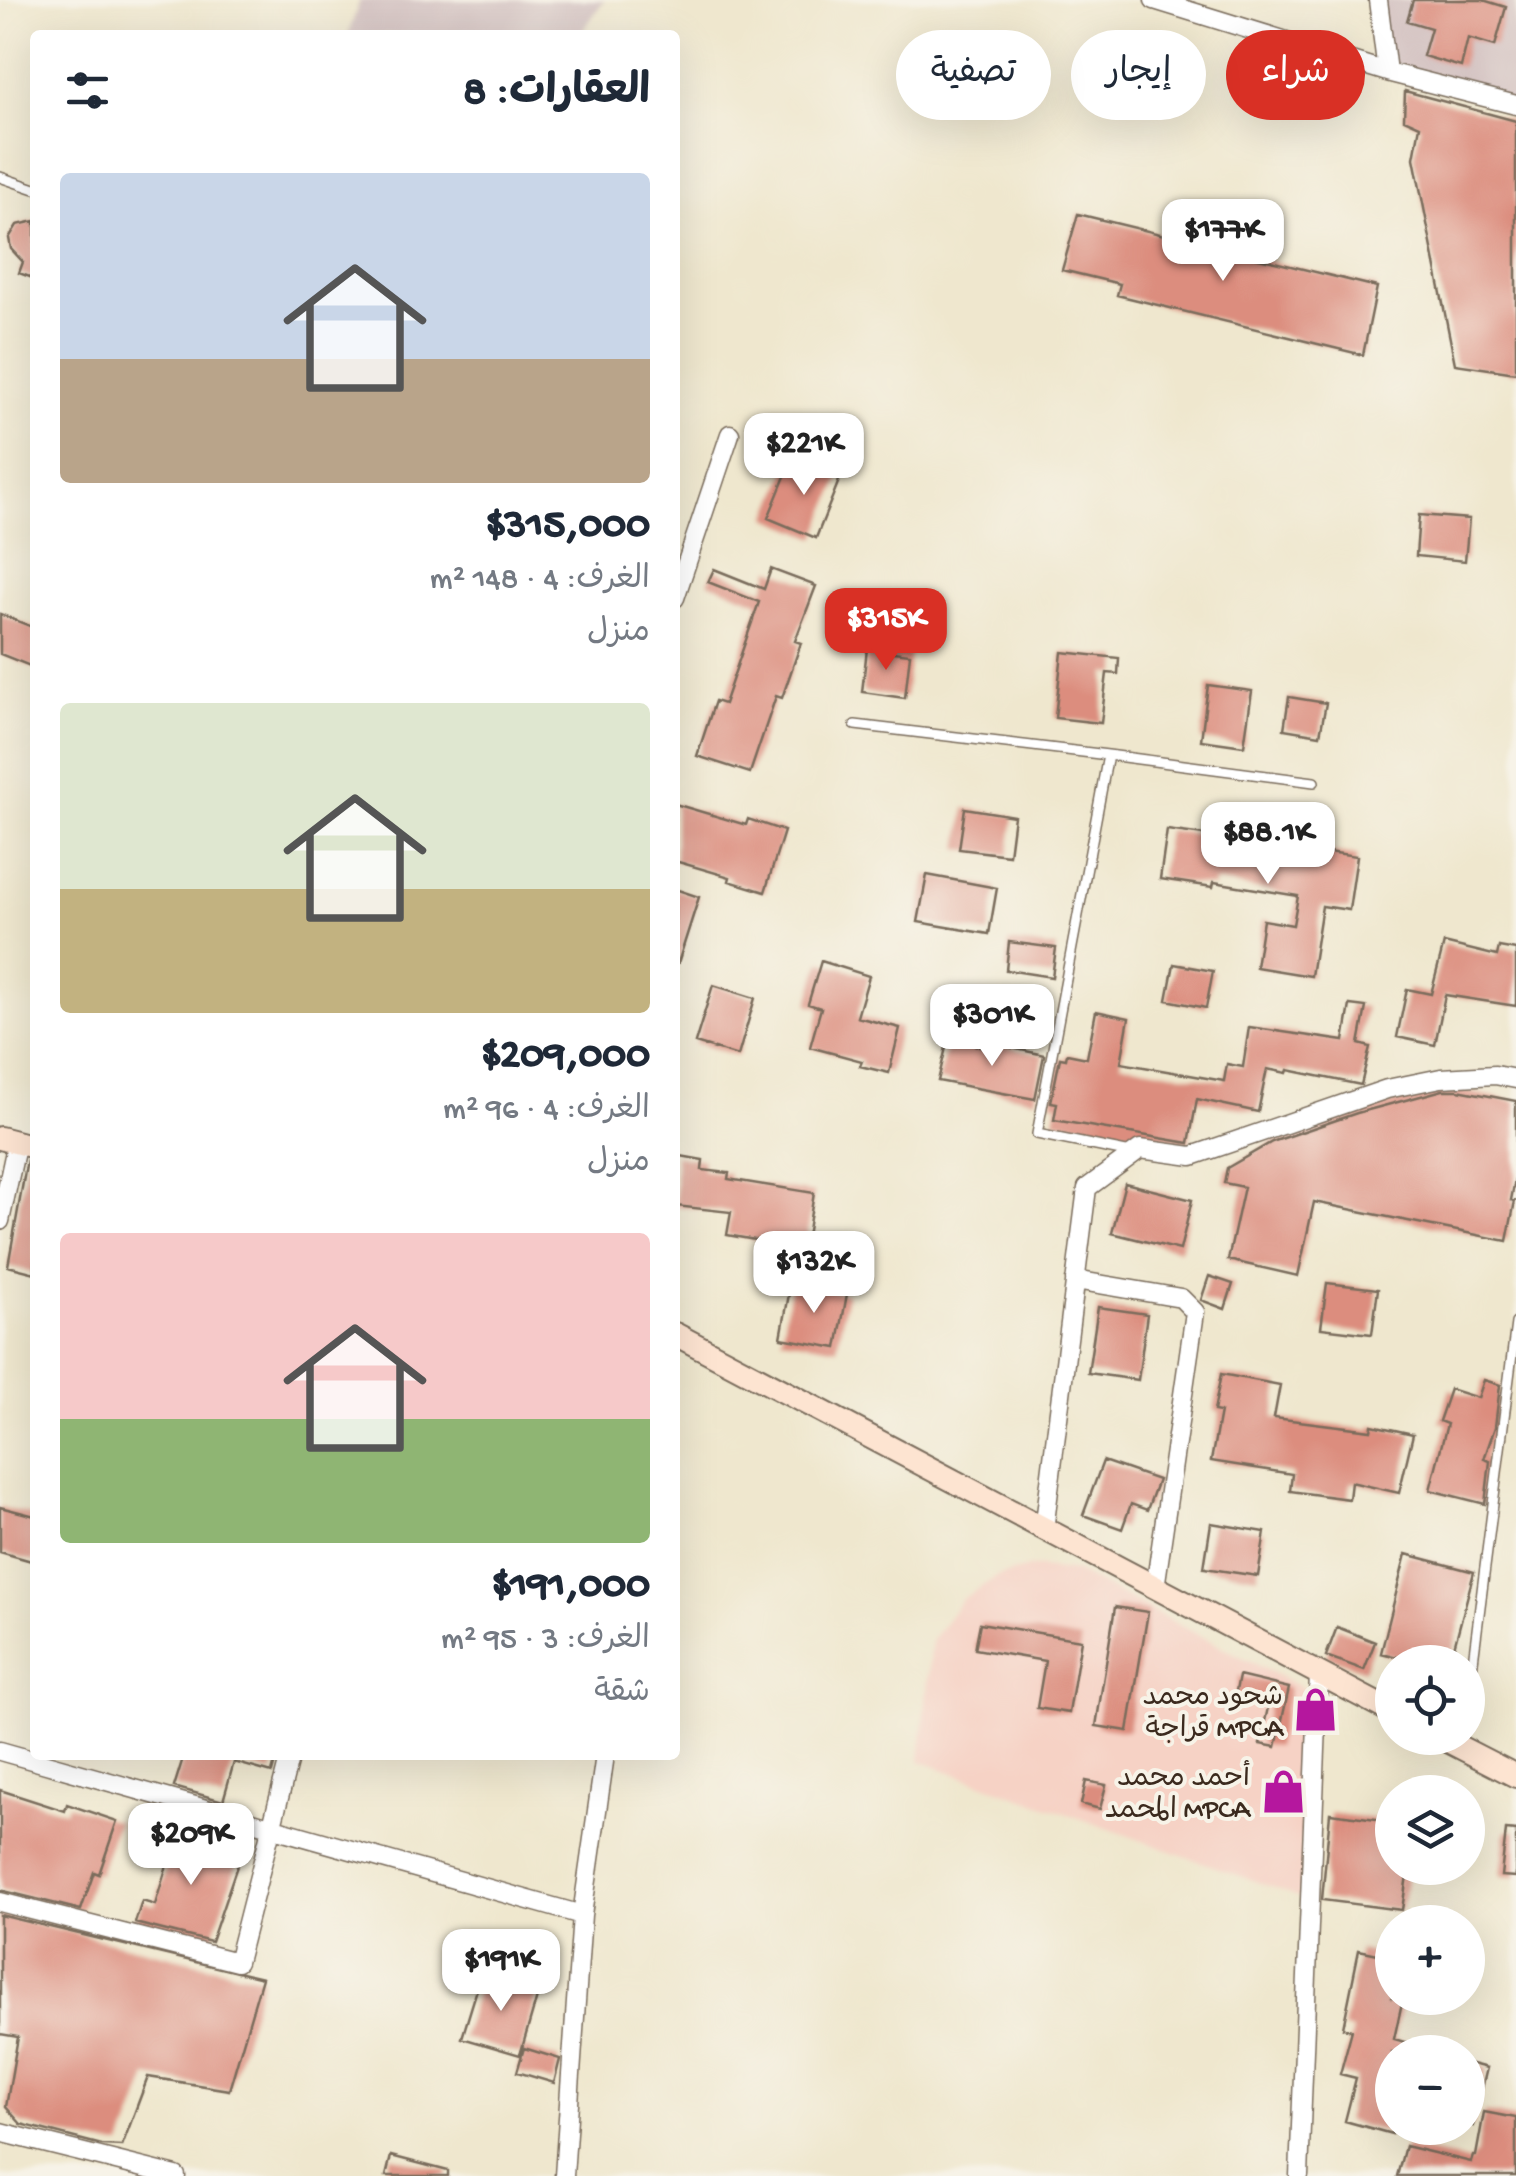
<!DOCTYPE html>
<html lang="ar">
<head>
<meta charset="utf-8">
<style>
  body { margin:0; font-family:"Gochi Hand","Playpen Sans Arabic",sans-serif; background:#f2f2f3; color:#1f2937; direction:rtl; height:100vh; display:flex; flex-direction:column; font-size:38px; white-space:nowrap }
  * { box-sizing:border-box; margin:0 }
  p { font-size:32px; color:#747a83 }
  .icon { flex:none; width:55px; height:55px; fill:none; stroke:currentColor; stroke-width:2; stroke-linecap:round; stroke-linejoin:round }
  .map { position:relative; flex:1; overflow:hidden; direction:ltr }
  .drawer { position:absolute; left:30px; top:30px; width:650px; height:1730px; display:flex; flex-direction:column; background:#fff; border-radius:10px; box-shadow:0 10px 40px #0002; direction:rtl }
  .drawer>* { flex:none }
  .banner { position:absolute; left:710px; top:30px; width:655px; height:90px; direction:rtl; display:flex; gap:20px }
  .controls { position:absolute; left:1375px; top:1645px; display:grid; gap:20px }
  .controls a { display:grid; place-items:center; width:110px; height:110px; border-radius:50%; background:#fff; box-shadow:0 10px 40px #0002; font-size:50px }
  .price { position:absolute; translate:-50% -85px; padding:0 22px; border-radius:20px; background:#fff; color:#222; font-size:32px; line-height:65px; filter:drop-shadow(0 2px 5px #0008) }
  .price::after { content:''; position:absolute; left:50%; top:60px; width:30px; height:22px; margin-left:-15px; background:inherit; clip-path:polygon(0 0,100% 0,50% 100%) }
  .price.selected { background:#d93025; color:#fff }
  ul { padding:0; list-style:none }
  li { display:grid; align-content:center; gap:20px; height:530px; padding:0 30px }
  li span { display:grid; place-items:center; height:310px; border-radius:10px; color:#555 }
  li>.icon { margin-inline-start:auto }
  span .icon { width:180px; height:180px; fill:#fffc; stroke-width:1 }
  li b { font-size:42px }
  h2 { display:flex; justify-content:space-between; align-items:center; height:120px; padding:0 30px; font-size:42px }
  .chip { padding:0 35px; border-radius:45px; background:#fff; box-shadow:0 10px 40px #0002; font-size:35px; line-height:90px }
  .chip.selected { background:#d93025; color:#fff }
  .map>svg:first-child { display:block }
</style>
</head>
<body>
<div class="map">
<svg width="1516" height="2176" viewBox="0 0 1516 2176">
  <rect width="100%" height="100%" fill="#f7f3e8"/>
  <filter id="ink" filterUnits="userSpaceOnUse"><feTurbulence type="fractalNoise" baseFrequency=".01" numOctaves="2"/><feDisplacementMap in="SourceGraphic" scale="20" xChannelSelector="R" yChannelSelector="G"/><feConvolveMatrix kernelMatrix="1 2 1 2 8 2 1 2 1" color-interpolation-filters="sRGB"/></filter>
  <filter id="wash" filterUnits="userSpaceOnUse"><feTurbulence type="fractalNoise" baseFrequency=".0048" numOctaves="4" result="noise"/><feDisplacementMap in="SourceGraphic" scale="40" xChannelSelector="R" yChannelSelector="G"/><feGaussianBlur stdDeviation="2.25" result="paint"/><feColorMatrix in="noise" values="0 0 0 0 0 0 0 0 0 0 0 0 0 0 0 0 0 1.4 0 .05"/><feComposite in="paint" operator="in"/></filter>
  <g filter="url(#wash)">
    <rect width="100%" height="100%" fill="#efe7ce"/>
    <path fill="#f6d2c5" d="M1032,1567L1076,1572L1306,1690L1302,1898L920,1761L932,1640L962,1599L998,1576Z"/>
    <path fill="#d1bfbf" d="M360,0H604L580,35H348Z
      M1378,0H1516V104L1387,72Z"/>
    <g id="blocks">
      <path fill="#dc8d7e" d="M1413,0H1483L1506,7L1495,46L1468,38L1461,67L1423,56L1431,28L1407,21Z
        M1405,91L1516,121V373L1455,364L1414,158L1420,126L1404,119Z
        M1078,214L1377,287L1363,355L1117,295L1120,284L1062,270Z
        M35,221V279L19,273L23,262L11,249L9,238L17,225Z
        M792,459L840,478L816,538L768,518Z
        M1419,515L1469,519L1465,561L1416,556Z
        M714,569L764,589L771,569L816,586L795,641L801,643L782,698L776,696L750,773L697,756L715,701L724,704L759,602L708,582Z
        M0,614L35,628V668L0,654Z
        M867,649L910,654L905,698L862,692Z
        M1062,652L1119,658L1118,674L1107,673L1101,723L1055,718Z
        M1208,685L1252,691L1244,746L1201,740Z
        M1289,697L1326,703L1320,735L1284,729Z
        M675,804L746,825L748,819L784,831L765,892L729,881L730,877L675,861Z
        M965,808L1014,816L1009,855L959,849Z
        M1167,830L1357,856L1349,910L1322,906L1311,976L1256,967L1263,920L1293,925L1298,896L1214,882L1213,887L1160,879Z
        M927,875L997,888L989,934L918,922Z
        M675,889L699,897L678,963H675Z
        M1009,942L1056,948L1052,977L1006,970Z
        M1444,943L1497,956L1499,947L1516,950V1006L1445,995L1435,1045L1397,1037L1407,989L1431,994Z
        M821,961L869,976L857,1017L900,1028L889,1073L860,1066L862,1061L810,1047L821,1008L808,1004Z
        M1174,964L1213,971L1206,1008L1167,1000Z
        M713,985L755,998L738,1056L695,1043Z
        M1350,1005L1366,1007L1359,1044L1370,1047L1361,1085L1288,1070L1287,1073L1267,1069L1258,1112L1197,1099L1189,1143L1054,1120L1057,1103L1051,1102L1060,1058L1066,1059L1067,1054L1087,1058L1096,1011L1129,1018L1121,1063L1224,1081L1227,1064L1243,1067L1249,1027L1344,1041Z
        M948,1039L992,1049L993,1044L1044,1055L1035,1099L938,1081Z
        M1443,1090H1458L1516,1101V1175L1511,1200L1515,1201L1507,1241L1314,1202L1298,1276L1228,1260L1244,1187L1224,1183L1227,1168L1272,1142L1357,1113Z
        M675,1155L703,1160L702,1170L729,1173L728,1179L814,1193L805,1249L727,1235L731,1212L675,1206Z
        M27,1160L35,1162V1273L8,1266Z
        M1125,1183L1192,1200L1180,1250L1112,1233Z
        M1209,1276L1233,1284L1225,1309L1201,1300Z
        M791,1283L847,1294L837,1348L781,1338Z
        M1327,1283L1378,1289L1372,1334L1321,1328Z
        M1098,1307L1147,1314L1138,1380L1088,1373Z
        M1221,1374L1280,1385L1274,1418L1371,1430L1372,1425L1413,1434L1399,1493L1351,1482L1349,1499L1290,1491L1292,1474L1211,1461L1220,1412L1214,1411Z
        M1484,1380L1500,1385L1495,1427L1484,1459L1490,1461L1485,1504L1430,1490L1447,1424L1439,1421L1450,1389L1478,1398Z
        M1103,1461L1158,1480L1147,1510L1131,1504L1122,1529L1083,1515Z
        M0,1507L35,1516V1562L0,1552Z
        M1211,1523L1265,1532L1258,1576L1204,1568Z
        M1406,1554L1474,1572L1450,1662H1418L1381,1653Z
        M1115,1607L1148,1612L1128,1731L1096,1726Z
        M980,1623L1081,1640L1069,1713L1037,1708L1045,1661L975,1649Z
        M1337,1627L1375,1642L1364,1670L1326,1656Z
        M1239,1676L1289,1688L1276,1747L1260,1744L1269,1703L1235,1696Z
        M184,1755H277L272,1773L234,1762L223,1801L174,1787Z
        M1086,1781L1106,1785L1100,1809L1081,1804Z
        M0,1790L65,1811L67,1804L117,1821L99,1874L94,1872L81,1910L0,1890Z
        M1330,1813L1392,1821V1868H1408L1402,1910L1322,1900Z
        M1506,1830L1516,1831V1877L1501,1876Z
        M168,1831L228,1849L240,1857L211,1942L135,1923L142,1901L155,1905L170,1855L162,1852Z
        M0,1915L262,1978L229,2090L148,2077L122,2146L102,2145L21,2124L6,2107L18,2037L0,2034Z
        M1359,1950L1392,1957V1998H1403L1394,2039L1425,2048V2052H1392V2134L1345,2121L1356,2078L1340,2074L1352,2030L1343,2028Z
        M482,1973L539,1990L520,2055L462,2038Z
        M524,2048L560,2059L554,2083L517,2072Z
        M1468,2063L1487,2068L1473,2126L1468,2125Z
        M1484,2112L1516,2118V2176H1397L1405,2146L1471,2162L1473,2156H1476Z
        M391,2156L448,2171V2176H386Z"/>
    </g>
  </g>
  <g filter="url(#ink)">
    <use href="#blocks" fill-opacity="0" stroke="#7a6c5c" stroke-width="2.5"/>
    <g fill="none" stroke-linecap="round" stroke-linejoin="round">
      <defs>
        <path id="lane" d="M0,177L35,189
          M855,725L1108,755
          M1131,1153L1037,1134L1108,755L1314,782
          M1468,1701L1516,1323"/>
        <path id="street" d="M1154,0L1387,72L1516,105
          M1378,0L1387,72
          M675,598L730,434
          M0,1221L17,1142
          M1075,1280L1181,1298L1195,1312L1155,1588
          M1044,1530L1087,1188L1140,1149L1192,1156L1387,1089L1441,1078L1495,1075L1516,1079
          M0,1751L582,1915
          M0,1902L237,1962L290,1755
          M0,2132L176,2176
          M564,2176L582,1915L605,1755
          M1299,2176L1319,1674"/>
        <path id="secondary" d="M0,1138L35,1147
          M675,1334L1392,1712
          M1442,1738L1516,1776"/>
      </defs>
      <use href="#lane" stroke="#7a6c5c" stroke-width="12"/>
      <use href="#street" stroke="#7a6c5c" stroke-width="21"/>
      <use href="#secondary" stroke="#7a6c5c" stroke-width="26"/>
      <use href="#lane" stroke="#fff" stroke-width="9"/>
      <use href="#street" stroke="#fff" stroke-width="18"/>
      <use href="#secondary" stroke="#fde4d1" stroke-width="22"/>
    </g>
  </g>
  <defs>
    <symbol id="shop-bare" viewBox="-9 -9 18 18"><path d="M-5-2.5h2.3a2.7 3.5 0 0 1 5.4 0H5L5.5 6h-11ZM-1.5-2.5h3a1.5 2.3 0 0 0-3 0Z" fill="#b5179e" stroke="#f7f3e8" stroke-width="2.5" paint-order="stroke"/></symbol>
  </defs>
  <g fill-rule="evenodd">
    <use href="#shop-bare" x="1284" y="1678" width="63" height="63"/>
    <use href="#shop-bare" x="1252" y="1760" width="63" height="63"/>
  </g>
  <g text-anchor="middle" stroke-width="8" stroke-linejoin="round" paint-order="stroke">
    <g font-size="28" fill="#3b2a1e" stroke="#f7f3e8" text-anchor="end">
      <text x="1283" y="1704">شحود محمد<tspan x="1283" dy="32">قراجة MPCA</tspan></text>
      <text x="1250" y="1785">أحمد محمد<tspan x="1250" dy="32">المحمد MPCA</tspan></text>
    </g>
  </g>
</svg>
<div class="controls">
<a><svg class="icon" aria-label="locate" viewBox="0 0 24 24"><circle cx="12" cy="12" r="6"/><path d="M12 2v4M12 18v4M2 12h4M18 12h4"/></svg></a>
<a><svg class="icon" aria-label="layers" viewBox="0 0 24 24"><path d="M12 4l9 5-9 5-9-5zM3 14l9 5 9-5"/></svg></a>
<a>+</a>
<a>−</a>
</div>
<b class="price" style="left:1223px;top:284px">$177K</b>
<b class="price" style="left:804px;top:498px">$221K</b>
<b class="price selected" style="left:886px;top:673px">$315K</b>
<b class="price" style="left:1268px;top:887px">$88.1K</b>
<b class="price" style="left:992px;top:1069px">$301K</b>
<b class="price" style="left:814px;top:1316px">$132K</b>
<b class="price" style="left:191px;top:1888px">$209K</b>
<b class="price" style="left:501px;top:2014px">$191K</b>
<div class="banner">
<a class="chip selected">شراء</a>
<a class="chip">إيجار</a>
<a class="chip">تصفية</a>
</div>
<section class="drawer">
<h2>العقارات: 8<svg class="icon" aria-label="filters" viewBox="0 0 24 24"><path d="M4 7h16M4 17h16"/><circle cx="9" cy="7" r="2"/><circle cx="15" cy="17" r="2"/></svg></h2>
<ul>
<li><span style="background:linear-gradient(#c9d6e8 60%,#b9a48a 0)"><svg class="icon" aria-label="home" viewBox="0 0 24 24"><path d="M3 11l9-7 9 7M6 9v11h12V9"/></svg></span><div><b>$315,000</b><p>الغرف: 4 · 148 m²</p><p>منزل</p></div></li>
<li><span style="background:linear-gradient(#dfe7d0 60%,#c2b280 0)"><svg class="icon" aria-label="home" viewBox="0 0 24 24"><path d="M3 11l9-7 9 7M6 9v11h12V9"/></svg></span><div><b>$209,000</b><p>الغرف: 4 · 96 m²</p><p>منزل</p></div></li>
<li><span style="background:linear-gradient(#f6c9c9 60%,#8fb573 0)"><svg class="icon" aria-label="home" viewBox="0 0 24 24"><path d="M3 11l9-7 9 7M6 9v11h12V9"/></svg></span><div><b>$191,000</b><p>الغرف: 3 · 95 m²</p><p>شقة</p></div></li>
</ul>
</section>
</div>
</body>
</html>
